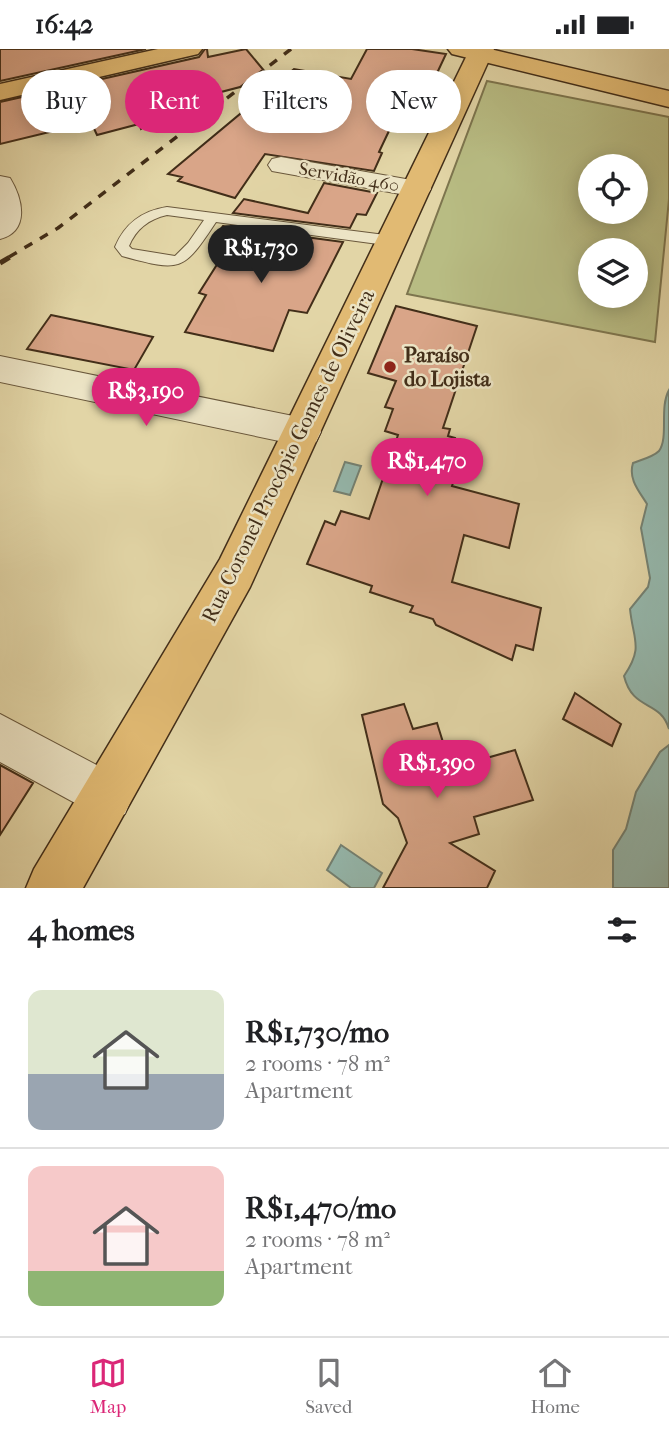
<!DOCTYPE html>
<html lang="en">
<head>
<meta charset="utf-8">
<style>
  body { margin:0; font-family:"IM FELL French Canon",serif; background:#f2f2f2; color:#202124; height:100vh; display:flex; flex-direction:column; font-size:26px; white-space:nowrap }
  * { box-sizing:border-box; margin:0 }
  p { font-size:23px; color:#757577 }
  .icon { flex:none; width:38px; height:38px; fill:none; stroke:currentColor; stroke-width:2; stroke-linecap:round; stroke-linejoin:round }
  .map { position:relative; height:839px; overflow:hidden }
  .sheet { display:flex; flex-direction:column; background:#fff; flex:1 }
  .sheet>* { flex:none }
  .top-card { position:absolute; left:21px; top:21px; width:628px; height:63px; display:flex; gap:14px }
  .controls { position:absolute; left:578px; top:105px; display:grid; gap:14px }
  .controls a { display:grid; place-items:center; width:70px; height:70px; border-radius:50%; background:#fff; box-shadow:0 4px 18px #0003; font-size:35px }
  .price { position:absolute; translate:-50% -60px; padding:0 16px; border-radius:24px; background:#db2777; color:#fff; font-size:23px; line-height:46px; filter:drop-shadow(0 2px 4px #0008) }
  .price::after { content:''; position:absolute; left:50%; top:42px; width:21px; height:16px; margin-left:-10px; background:inherit; clip-path:polygon(0 0,100% 0,50% 100%) }
  .price.active { background:#222; color:#fff }
  ul { padding:0; list-style:none }
  li { display:flex; align-items:center; gap:21px; height:175px; padding:0 28px }
  li+li { border-top:2px solid #e0e0e0 }
  li span { display:grid; place-items:center; flex:none; width:196px; height:140px; border-radius:14px; color:#555 }
  li>.icon { margin-inline-start:auto }
  span .icon { width:84px; height:84px; fill:#fffc; stroke-width:1 }
  li b { font-size:30px }
  h2 { display:flex; justify-content:space-between; align-items:center; height:84px; padding:0 28px; font-size:30px }
  .tag { padding:0 24px; border-radius:32px; background:#fff; box-shadow:0 4px 18px #0003; font-size:24px; line-height:63px }
  .tag.active { background:#db2777; color:#fff }
  .status { display:flex; justify-content:space-between; align-items:center; height:49px; padding:0 35px; background:#fff; direction:ltr }
  .status svg { height:19px; fill:currentColor }
  .tabs { display:flex; justify-content:space-around; align-items:center; height:98px; border-top:2px solid #e0e0e0; background:#fff; font-size:19px; color:#757577 }
  .tabs a { display:grid; justify-items:center; gap:4px }
  .tabs .active { color:#db2777 }
  .map>svg:first-child { display:block }
</style>
</head>
<body>
<div class="status"><b>16:42</b><svg viewBox="0 0 49 12"><path d="M0 12V9h3v3zM5 12V6h3v6zM10 12V3h3v9zM15 12V0h3v12zM26 1h20v11H26zM47 4h2v5h-2z"/></svg></div>
<div class="map">
<svg width="669" height="839" viewBox="0 0 669 839">
  <rect width="100%" height="100%" fill="#e2d5a6"/>
  <filter id="stains"><feTurbulence type="fractalNoise" baseFrequency=".00286" numOctaves="4"/><feColorMatrix values="0 0 0 0 .2 0 0 0 0 .09 0 0 0 0 .02 0 0 0 .5 -.17"/></filter>
  <radialGradient id="worn" r=".72"><stop offset=".6" stop-color="#630" stop-opacity="0"/><stop offset="1" stop-color="#630" stop-opacity=".3"/></radialGradient>
  <path fill="#b8bc83" stroke="#7d754e" stroke-width="2" fill-rule="evenodd" d="M487,32L669,68V150L655,293L407,245ZM590,117H635V163H590ZM590,201H635V247H590Z"/>
  <path fill="#95b8ad" stroke="#748172" stroke-width="2" d="M669,341V680C660,650 633,663 624,627C644,598 633,591 630,560L648,538L650,529L641,479L647,455C639,442 628,430 633,414C641,411 653,408 659,402C669,388 659,359 669,341Z
    M345,413L361,417L350,446L334,442Z
    M669,696V839H613V801L626,780L636,743L660,703Z
    M341,796L382,824L374,839H351L327,821Z"/>
  <path fill="#d9a588" stroke="#422e19" stroke-width="2" d="M0,0H146L0,32Z
    M205,0H207L208,8L246,0L271,30L175,55L141,80L139,75L97,86L91,73L0,95V53L199,8Z
    M367,0H412L446,5L430,39L397,65L379,103L382,104L374,122L265,105L235,149L178,132L182,128L168,125L294,20L351,30Z
    M324,134L377,144L366,166L357,165L350,179L233,164L244,150L308,164Z
    M223,177L343,193L307,264L289,261L273,302L185,283L206,246L199,244L230,195L221,193L225,187L217,185Z
    M396,257L477,277L443,379L450,380L448,387L455,389L448,422L456,425L452,437L519,455L509,499L464,486L452,533L541,559L533,601L516,596L512,611L436,576L433,570L410,563L413,557L370,543L372,537L307,515L325,472L335,476L341,462L369,470L398,386L385,382L393,360L385,358L396,332L368,324Z
    M51,266L94,275L153,288L134,321L27,300Z
    M575,644L621,675L612,697L563,670Z
    M404,655L413,680L437,674L451,719L515,701L533,751L474,768L479,785L450,794L495,822L487,839H383L407,794L398,769L383,755L362,666Z
    M0,716L33,734L0,786Z"/>
  <g fill="none" stroke-linecap="round" stroke-linejoin="round">
    <defs>
      <path id="service" d="M167,158L393,187L400,192L393,197L216,173C183,223 181,223 122,207L115,198C125,174 142,162 167,158ZM167,166L204,171L188,194L175,207L132,200L129,197C136,180 149,170 167,166Z"/>
      <path id="minor" d="M281,108L417,132L427,134L431,140L427,146L417,148L272,122L268,116L272,110Z
        M0,127L10,129C23,150 30,182 0,190Z
        M0,307L303,369L316,373L321,383L316,393L303,397L0,333Z
        M0,665L125,731L132,748L125,765L108,772L0,713Z"/>
      <path id="primary" d="M158,0H202L198,5L0,51V35Z
        M448,0H490L669,42V58L452,5Z"/>
      <path id="trunk" d="M470,0H494L250,538L83,839H26L34,820L220,510Z"/>
    </defs>
    <use href="#service" stroke="#6a583c" stroke-width="2"/>
    <use href="#minor" stroke="#6a583c" stroke-width="2"/>
    <use href="#primary" stroke="#422e19" stroke-width="3"/>
    <use href="#trunk" stroke="#422e19" stroke-width="3"/>
    <use href="#service" fill="#ece4c5" fill-rule="evenodd"/>
    <use href="#minor" fill="#ece4c5" fill-rule="evenodd"/>
    <use href="#primary" fill="#e1ba73" fill-rule="evenodd"/>
    <use href="#trunk" fill="#e1ba73" fill-rule="evenodd"/>
    <path stroke="#422e19" stroke-width="3.5" stroke-dasharray="9 9" stroke-linecap="butt" d="M9,208L58,179L291,0"/>
    <path stroke="#422e19" stroke-width="5" stroke-dasharray="11 11" stroke-linecap="butt" d="M0,214L12,207"/>
  </g>
  <circle fill="#8f2418" stroke="#ece4c5" stroke-width="2.5" cx="390" cy="318" r="7"/>
  <g text-anchor="middle" stroke-width="5" stroke-linejoin="round" paint-order="stroke">
    <g font-size="18" fill="#422e19" stroke="#ece4c5">
      <text transform="translate(349 128) rotate(10)" y="6">Servidão 460</text>
    </g>
    <g font-size="21" font-weight="bold" fill="#422e19" stroke="#ece4c5" text-anchor="start">
      <text x="404" y="313">Paraíso<tspan x="404" dy="24">do Lojista</tspan></text>
    </g>
    <g font-size="21" fill="#422e19" stroke="#ece4c5">
      <text transform="translate(288 407) rotate(-64)" y="7">Rua Coronel Procópio Gomes de Oliveira</text>
    </g>
  </g>
  <rect width="100%" height="100%" filter="url(#stains)"/>
  <rect width="100%" height="100%" fill="url(#worn)"/>
</svg>
<div class="controls">
<a><svg class="icon" aria-label="locate" viewBox="0 0 24 24"><circle cx="12" cy="12" r="6"/><path d="M12 2v4M12 18v4M2 12h4M18 12h4"/></svg></a>
<a><svg class="icon" aria-label="layers" viewBox="0 0 24 24"><path d="M12 4l9 5-9 5-9-5zM3 14l9 5 9-5"/></svg></a>
</div>
<b class="price active" style="left:261px;top:236px">R$1,730</b>
<b class="price" style="left:146px;top:379px">R$3,190</b>
<b class="price" style="left:427px;top:449px">R$1,470</b>
<b class="price" style="left:437px;top:751px">R$1,390</b>
<div class="top-card">
<a class="tag">Buy</a>
<a class="tag active">Rent</a>
<a class="tag">Filters</a>
<a class="tag">New</a>
</div>
</div>
<section class="sheet">
<h2>4 homes<svg class="icon" aria-label="filters" viewBox="0 0 24 24"><path d="M4 7h16M4 17h16"/><circle cx="9" cy="7" r="2"/><circle cx="15" cy="17" r="2"/></svg></h2>
<ul>
<li><span style="background:linear-gradient(#dfe7d0 60%,#9aa5b1 0)"><svg class="icon" aria-label="home" viewBox="0 0 24 24"><path d="M3 11l9-7 9 7M6 9v11h12V9"/></svg></span><div><b>R$1,730/mo</b><p>2 rooms · 78 m²</p><p>Apartment</p></div></li>
<li><span style="background:linear-gradient(#f6c9c9 75%,#8fb573 0)"><svg class="icon" aria-label="home" viewBox="0 0 24 24"><path d="M3 11l9-7 9 7M6 9v11h12V9"/></svg></span><div><b>R$1,470/mo</b><p>2 rooms · 78 m²</p><p>Apartment</p></div></li>
</ul>
</section>
<nav class="tabs">
<a class="active"><svg class="icon" aria-label="map" viewBox="0 0 24 24"><path d="M3 6l6-2 6 2 6-2v14l-6 2-6-2-6 2zM9 4v14M15 6v14"/></svg>Map</a>
<a><svg class="icon" aria-label="saved" viewBox="0 0 24 24"><path d="M7 4h10v16l-5-4-5 4z"/></svg>Saved</a>
<a><svg class="icon" aria-label="home" viewBox="0 0 24 24"><path d="M3 11l9-7 9 7M6 9v11h12V9"/></svg>Home</a>
</nav>
</body>
</html>
